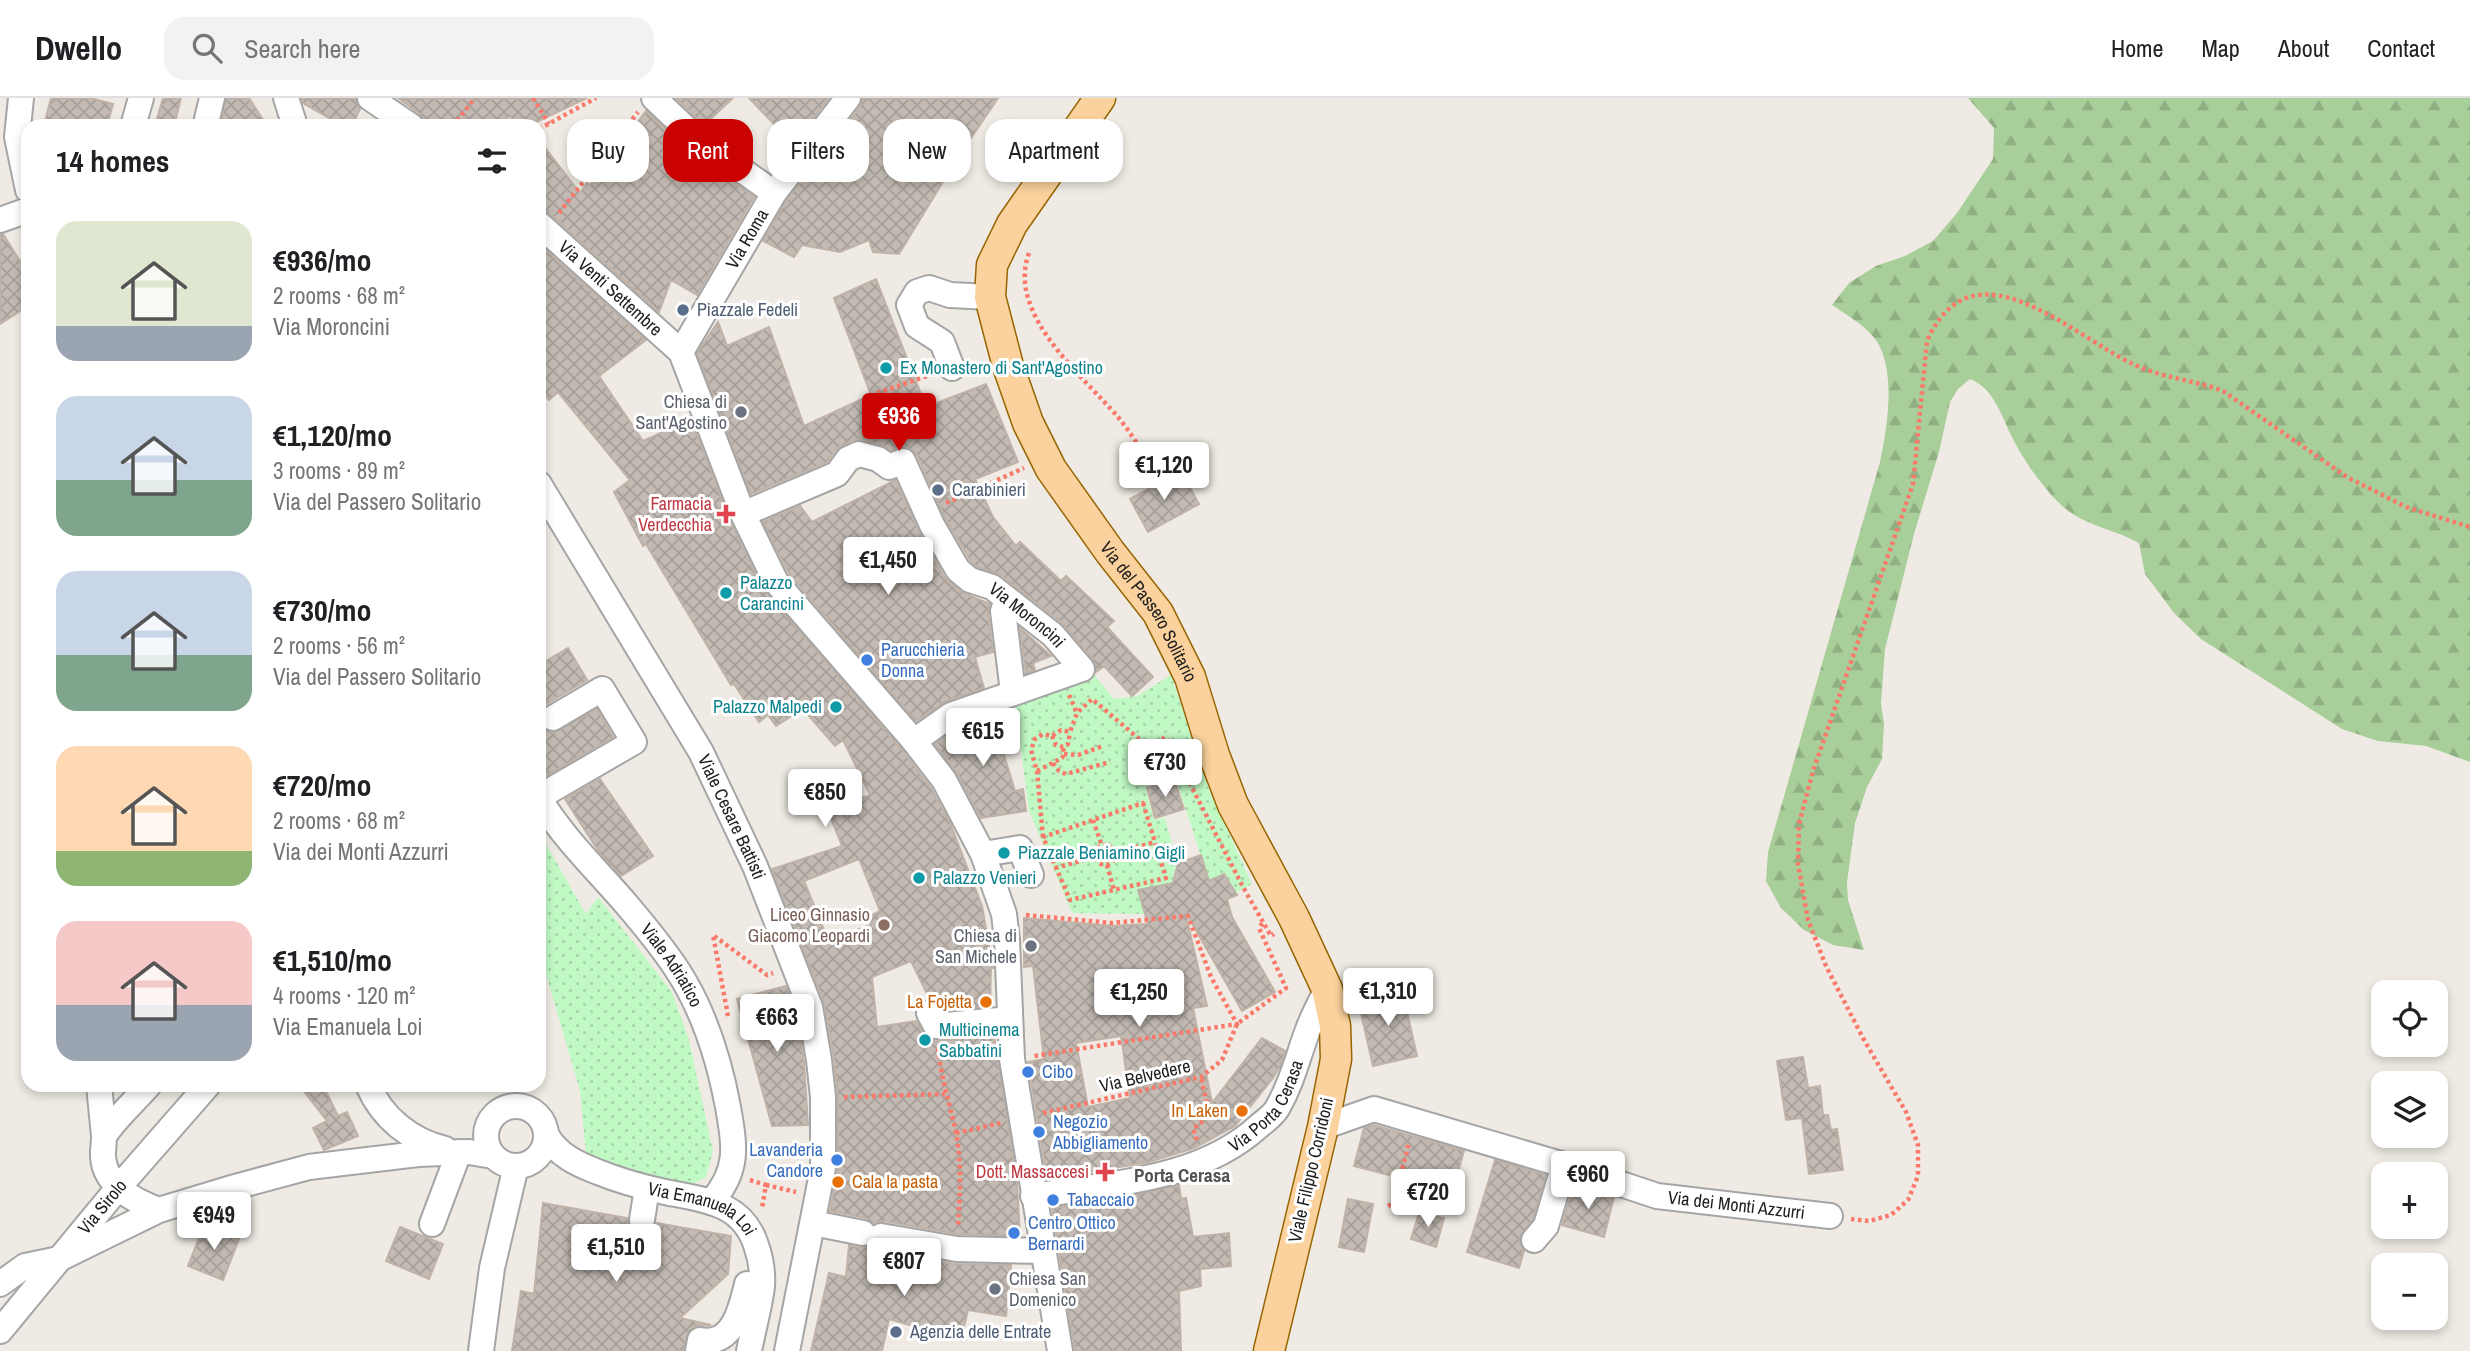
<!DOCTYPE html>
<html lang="en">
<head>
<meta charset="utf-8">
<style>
  body { margin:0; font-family:"Archivo Narrow",sans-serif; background:#f2f2f2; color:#202124; height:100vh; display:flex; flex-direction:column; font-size:26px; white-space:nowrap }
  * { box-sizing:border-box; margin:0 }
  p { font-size:23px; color:#757577 }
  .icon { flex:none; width:38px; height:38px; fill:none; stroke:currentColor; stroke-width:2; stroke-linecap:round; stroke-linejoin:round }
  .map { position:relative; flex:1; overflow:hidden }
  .side { position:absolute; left:21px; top:21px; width:525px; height:973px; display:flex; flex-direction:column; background:#fff; border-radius:21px; box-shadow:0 4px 10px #0003 }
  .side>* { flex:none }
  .guide { position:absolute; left:567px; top:21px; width:665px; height:63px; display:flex; gap:14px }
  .controls { position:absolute; left:2371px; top:882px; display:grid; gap:14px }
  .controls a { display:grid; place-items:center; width:77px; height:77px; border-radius:14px; background:#fff; box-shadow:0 4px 10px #0003; font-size:35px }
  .price { position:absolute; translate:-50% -60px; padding:0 16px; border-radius:7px; background:#fff; color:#222; font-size:23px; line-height:46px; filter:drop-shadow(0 2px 4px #0008) }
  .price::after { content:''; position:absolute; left:50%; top:42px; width:21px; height:16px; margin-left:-10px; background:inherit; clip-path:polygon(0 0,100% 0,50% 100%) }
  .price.current { background:#ca0202; color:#fff }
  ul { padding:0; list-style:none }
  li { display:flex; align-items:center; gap:21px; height:175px; padding:0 35px }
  li span { display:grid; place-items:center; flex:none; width:196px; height:140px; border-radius:21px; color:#555 }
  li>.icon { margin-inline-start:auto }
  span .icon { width:84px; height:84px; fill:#fffc; stroke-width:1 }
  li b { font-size:30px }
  h2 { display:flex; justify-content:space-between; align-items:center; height:84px; padding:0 35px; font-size:30px }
  .tag { padding:0 24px; border-radius:21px; background:#fff; box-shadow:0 4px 10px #0003; font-size:24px; line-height:63px }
  .tag.current { background:#ca0202; color:#fff }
  header { display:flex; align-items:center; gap:42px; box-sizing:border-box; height:98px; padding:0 35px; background:#fff; border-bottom:2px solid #e0e0e0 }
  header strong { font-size:33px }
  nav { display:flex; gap:38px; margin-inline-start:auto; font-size:24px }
  .search { width:490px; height:63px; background:#f2f2f2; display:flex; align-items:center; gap:18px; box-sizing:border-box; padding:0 24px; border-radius:21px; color:#757577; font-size:26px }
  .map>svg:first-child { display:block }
</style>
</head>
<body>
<header>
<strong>Dwello</strong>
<div class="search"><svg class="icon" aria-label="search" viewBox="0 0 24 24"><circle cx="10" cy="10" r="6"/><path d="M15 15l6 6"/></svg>Search here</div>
<nav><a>Home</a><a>Map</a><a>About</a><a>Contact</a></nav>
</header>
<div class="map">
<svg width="2470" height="1253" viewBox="0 0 2470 1253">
  <defs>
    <pattern id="forest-firs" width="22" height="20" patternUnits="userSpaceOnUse" patternTransform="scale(1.75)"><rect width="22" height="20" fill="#a8ce99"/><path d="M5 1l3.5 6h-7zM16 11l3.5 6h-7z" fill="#90b083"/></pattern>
    <pattern id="park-dots" width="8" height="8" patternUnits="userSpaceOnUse" patternTransform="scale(1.75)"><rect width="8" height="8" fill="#c1f9c5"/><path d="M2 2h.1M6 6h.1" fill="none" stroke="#a5d5a9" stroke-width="1.8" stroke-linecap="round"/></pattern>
    <pattern id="building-cross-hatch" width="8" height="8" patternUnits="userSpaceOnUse" patternTransform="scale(1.75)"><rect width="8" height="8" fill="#c3bbb3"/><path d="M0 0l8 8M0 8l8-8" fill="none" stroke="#a7a09a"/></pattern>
  </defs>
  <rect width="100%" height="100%" fill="#efebe4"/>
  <path fill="url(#forest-firs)" d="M1968,0H2470V664L2426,648L2378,643L2342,631L2201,541L2174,515L2145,476L2139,445C2110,429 2081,428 2057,403C2040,385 2024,363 2013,341C2001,318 1995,291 1970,281L1958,291L1950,304L1939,354L1914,436L1885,551L1881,605L1884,626L1882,661L1867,689L1855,725L1847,784L1848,802L1864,852L1833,847L1804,832L1781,810L1766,783L1768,754L1880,364C1887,331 1896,277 1878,245C1868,229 1847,217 1832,207L1849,185L1876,168L1905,158L1933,143L1957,115L1993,61L1994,30Z"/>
  <path fill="url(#park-dots)" d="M1091,573L1114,601L1137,598L1171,577L1209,692L1252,786L1236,795L1224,776L1209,783L1175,678L1145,689L1154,722L1165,720L1177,764L1172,784L1138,792L1145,816L1072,815L1029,713L1014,600Z
    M539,734L586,816L598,799L672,894L689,942L713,1053L706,1079L687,1089L587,1067L580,993L539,852Z"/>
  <path fill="url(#building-cross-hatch)" stroke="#c0b2a6" stroke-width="2" fill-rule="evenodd" d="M51,0H90L113,6L107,28H63L45,24Z
    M163,0H181L174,28H155Z
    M226,0H249L267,28H220Z
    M302,0H355L360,11L352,28H343L303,5Z
    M398,0H587L528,28H517L510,18L498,28H426L420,16Z
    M676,0H733L704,27Z
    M749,0H829L793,46Z
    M863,0H998L955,64L899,156L873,154L869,142L840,154L802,147L794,159L763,143L786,103L860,9Z
    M646,13L686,51L754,99L697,197L671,182L659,214L549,115L539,112V42L580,95L587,85L590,87Z
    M0,136H3L28,176V208L0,226Z
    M539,146L646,242L599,278L643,343L691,321L729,421L763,491L902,652L931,690L950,725L982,808L993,870H991L990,908L944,912L937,903L929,900L911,863L872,879L877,929L916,923L928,941L937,943L994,937L1017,1084L1020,1138L958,1136L884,1123L874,1125L866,1120L830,1113L838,1070V999L834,960L824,904L772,771L842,748L828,713L870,697L843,642L835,648L803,611L776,628L768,617L759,624L734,586L731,587L646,446L643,448L614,394L630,382L558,294L549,302L539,290ZM859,761L880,813L868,819L871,827L828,842L804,783Z
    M876,181L926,309L986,286L1018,364L975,381L993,419L1016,448L1020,444L1061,483L1066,478L1114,523L1107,529L1153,579L1132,598L1104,568L1096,574L1093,561L1062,525L1001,477L977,469L970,462L945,420L917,357L911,351L904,348L891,352L882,347L863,342H853L836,352L827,364L751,396L697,255L718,224L727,248L769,229L804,328L871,297L834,200Z
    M1181,373L1199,406L1148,434L1130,401Z
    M895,382L919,433L945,480L961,494L990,506L988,515L993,554L975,559L984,590L946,603L916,623L789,476L763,424L800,408L812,424Z
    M1020,530L1051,558L1033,565L1035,572L1026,575Z
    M568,550L587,582L545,607L539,616V567Z
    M597,611L613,639L546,678L539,666V624L545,633L554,635Z
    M992,618L1015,693L1023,691L1026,713L981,720L957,675L935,646L958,630Z
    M600,681L653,758L621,778L599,754L565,701Z
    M1174,681L1184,711L1155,720L1147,690Z
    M1201,757L1209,783L1224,776L1237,797L1227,801L1232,819L1275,894L1242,913L1185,813L1207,908L1193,910L1212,1005L1262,940L1285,953L1280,968L1273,980L1235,1028L1194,1050L1149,1064L1047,1081L1028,964L1044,961L1033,868L1024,869V820L1112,828L1148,826L1138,792L1173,785L1178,765ZM1121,938L1130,1000L1088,1009L1076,945Z
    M786,888L796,913L804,964L808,1027L772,1028L737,901Z
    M1402,892L1417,958L1373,968L1358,902Z
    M1803,959L1808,990L1820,988L1823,1017H1828L1831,1032L1837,1031L1843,1072L1809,1076L1802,1020L1786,1022L1777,963Z
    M299,987H323L338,1018L347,1014L358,1038L324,1052L313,1030L327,1023Z
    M1373,1027L1464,1053L1452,1094L1427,1088L1429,1083L1391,1072L1389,1077L1354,1068L1364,1030Z
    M1495,1062L1546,1077L1533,1121L1520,1139V1146L1524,1153L1519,1170L1467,1154Z
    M1574,1086L1614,1099L1604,1139L1562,1127Z
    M1179,1087L1181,1101L1186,1100L1193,1139L1229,1135L1231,1168L1200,1171L1201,1188L1179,1193L1181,1253H1075L1052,1110L1125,1099Z
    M1348,1101L1373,1106L1364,1154L1339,1149Z
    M543,1105L627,1120L628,1128L639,1137L648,1136L657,1125L731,1138L728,1176L680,1220L711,1227L694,1228L689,1233L683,1253H512L521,1193L534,1196Z
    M1419,1115L1444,1120L1436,1149L1411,1141Z
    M204,1127L239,1141L223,1182L188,1168Z
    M400,1129L443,1146L429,1181L386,1163Z
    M849,1147L861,1150L870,1148L878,1153L955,1166L1011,1167L1006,1218L968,1212L961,1242L889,1221L882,1253H811L829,1175L846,1179Z"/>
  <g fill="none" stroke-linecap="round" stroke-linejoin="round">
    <defs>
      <g id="minor">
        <path d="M21,0L17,39L28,92"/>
        <path d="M286,0L295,28"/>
        <path d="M370,0L411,28"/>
        <path d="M654,0L695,39L774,95"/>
        <path d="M207,21L212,0"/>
        <path d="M133,28L141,0"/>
        <path d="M0,122L28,112"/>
        <path id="s1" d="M539,126L681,254L743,416L776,484L914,643L944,682L983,756L1004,816L1007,842L1012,961L1060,1253"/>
        <path id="s2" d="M681,254L774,95L848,0"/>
        <path d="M952,270L942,244L917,228L909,207L917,194L929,190L950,197L990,199"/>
        <path id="s3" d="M539,386L701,654L755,768L810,909L819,962L823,999V1070L787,1253"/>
        <path id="s4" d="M743,416L837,376L848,361L859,356L878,361L889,369L903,363L932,427L958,472L970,482L992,489L1053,537L1082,571L951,617L914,643"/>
        <path d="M1007,501L1003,513L1013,594"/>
        <path d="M539,699L634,644L602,591L553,620"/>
        <path id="s5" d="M539,700C563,740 597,772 627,807C644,827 662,849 676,870C704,912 719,961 728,1009C735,1049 739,1073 711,1104"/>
        <path d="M983,756L1020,750L1031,777"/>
        <path d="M929,915L936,928L1010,921"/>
        <path d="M99,987L104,1038"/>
        <path d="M149,987C137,1001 114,1022 105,1037C103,1041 104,1048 103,1053C101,1085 133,1103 159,1112"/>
        <path d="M368,987C382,1020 411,1043 445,1051"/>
        <circle cx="516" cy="1038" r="30"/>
        <path id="s6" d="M1323,1029L1374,1011L1564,1067L1657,1098L1830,1118"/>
        <path id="s7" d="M547,1038C558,1057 577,1066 598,1074C620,1083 642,1089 665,1094C704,1102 742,1104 756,1147C761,1161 763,1175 762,1189C759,1211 753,1232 749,1253"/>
        <path id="s8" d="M1033,1098C1110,1085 1199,1083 1259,1028C1266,1022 1274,1017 1278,1009C1293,983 1298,957 1309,929C1314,916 1321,903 1327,891"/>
        <path d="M642,1122L647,1090"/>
        <path d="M813,1125L863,1135"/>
        <path d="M432,1126L459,1054"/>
        <path d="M881,1138L957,1151L1043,1153"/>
        <path d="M1534,1142L1546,1128L1564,1067"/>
        <path d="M0,1186L25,1168L59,1161L159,1112L235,1089L309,1069L418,1056L469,1054L493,1058"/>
        <path id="s9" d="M0,1233L118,1090L208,987"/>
        <path d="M481,1253L492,1170L516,1068"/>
        <path d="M698,1253L700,1242C733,1248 741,1211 747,1186"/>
      </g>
      <g id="major">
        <path id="s10" d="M1100,0L1012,126L992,167L990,199L1008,268L1028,325L1051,371L1110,454L1158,515L1190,579L1214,657L1233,707L1294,820L1327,891L1335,928L1336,961L1323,1029L1269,1253"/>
      </g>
    </defs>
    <use href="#minor" stroke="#a5a5a5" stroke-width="28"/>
    <use href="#major" stroke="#976501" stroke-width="33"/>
    <path stroke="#f97a6b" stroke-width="4.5" stroke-dasharray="3.5 3.5" stroke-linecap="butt" d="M533,0L549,26
      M453,28L475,0
      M539,31L596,0
      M559,115L638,14
      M1029,155C1006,216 1082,277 1118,319C1131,335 1143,355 1155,372
      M877,295L933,276
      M946,405L1024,370
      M906,447L916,442
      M1069,597L1077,615
      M1052,638L1056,647L1063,649L1068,646L1070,634
      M1064,656L1078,657L1103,648
      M1053,665L1059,673L1066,676L1110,664
      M1037,673L1062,660L1064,656L1063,649
      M1143,705L1166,780L1070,802L1043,739Z
      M1093,722L1102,748
      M1043,739L1037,673L1031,652L1035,641L1043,636L1052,638L1061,632L1070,634L1077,615L1092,601L1144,645L1157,644L1166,639L1243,789L1271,838L1274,836
      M1095 757a10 10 0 1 1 20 0a10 10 0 1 1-20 0Z
      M1115,755L1155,744
      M1107,767L1114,792
      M1055,770L1095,759
      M1026,817L1112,825L1188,818L1211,879L1237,926L1034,958
      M728,918L713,837L767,877L773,875
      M938,950C941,980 950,1006 956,1035C962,1066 960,1097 958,1128
      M844,999L945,996
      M1043,1015L1201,979L1222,962L1237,926L1286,890L1259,830L1263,824
      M956,1035L1001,1025
      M1197,1042L1193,1031L1213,1015L1206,1002L1201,979
      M750,1082L766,1087L762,1110
      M766,1087L796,1094
      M1397,1092L1419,1099
      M1388,1108L1394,1105L1409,1044
      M1851,1121L1869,1123L1891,1117L1908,1102L1918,1078V1047L1906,1014L1864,942L1826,868L1808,822L1798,766L1799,726L1813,673L1913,386L1927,243C1973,139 2072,238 2135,267C2163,280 2194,282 2223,293L2347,379L2406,409L2470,429"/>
    <use href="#minor" stroke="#fff" stroke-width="24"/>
    <use href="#major" stroke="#fbd29d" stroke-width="30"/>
  </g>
  <g fill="#5c6f8a" stroke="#fff" stroke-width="2.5">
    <circle cx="683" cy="212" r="7"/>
    <circle cx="938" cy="392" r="7"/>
    <circle cx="896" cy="1234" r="7"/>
  </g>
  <g fill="#0f9aa8" stroke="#fff" stroke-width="2.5">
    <circle cx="886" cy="270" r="7"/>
    <circle cx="726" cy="495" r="7"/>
    <circle cx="836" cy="609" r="7"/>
    <circle cx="1004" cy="755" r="7"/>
    <circle cx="919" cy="780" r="7"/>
    <circle cx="925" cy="942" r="7"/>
  </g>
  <g fill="#6b7280" stroke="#fff" stroke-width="2.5">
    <circle cx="741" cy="314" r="7"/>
    <circle cx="1031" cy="848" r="7"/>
    <circle cx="995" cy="1191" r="7"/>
  </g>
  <g fill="#e0444e" stroke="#fff" stroke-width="2.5">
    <path d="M722.5 405.5h7v7h7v7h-7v7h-7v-7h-7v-7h7z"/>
    <path d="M1101.5 1063.5h7v7h7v7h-7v7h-7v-7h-7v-7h7z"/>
  </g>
  <g fill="#3f7fe0" stroke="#fff" stroke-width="2.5">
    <circle cx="867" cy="562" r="7"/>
    <circle cx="1028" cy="974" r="7"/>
    <circle cx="1039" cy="1034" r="7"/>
    <circle cx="837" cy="1062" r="7"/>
    <circle cx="1053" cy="1102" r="7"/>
    <circle cx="1014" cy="1135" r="7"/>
  </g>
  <circle fill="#8d6e63" stroke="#fff" stroke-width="2.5" cx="884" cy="827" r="7"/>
  <g fill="#e8710a" stroke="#fff" stroke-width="2.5">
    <circle cx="986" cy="904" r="7"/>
    <circle cx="1242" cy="1013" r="7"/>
    <circle cx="838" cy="1084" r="7"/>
  </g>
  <g text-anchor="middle" stroke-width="6" stroke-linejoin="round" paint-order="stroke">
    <g font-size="18" fill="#1e1e1e" stroke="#fff">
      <text dy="6" stroke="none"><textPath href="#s2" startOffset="131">Via Roma</textPath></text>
      <text dy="6" stroke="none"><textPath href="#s1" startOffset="96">Via Venti Settembre</textPath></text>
      <text dy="6" stroke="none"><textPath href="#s10" startOffset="588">Via del Passero Solitario</textPath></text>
      <text dy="6" stroke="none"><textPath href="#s4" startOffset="387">Via Moroncini</textPath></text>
      <text dy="6" stroke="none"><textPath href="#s3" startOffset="385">Viale Cesare Battisti</textPath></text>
      <text dy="6" stroke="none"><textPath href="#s5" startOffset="214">Viale Adriatico</textPath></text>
      <text transform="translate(1145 978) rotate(-13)" y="6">Via Belvedere</text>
      <text dy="6" stroke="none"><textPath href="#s8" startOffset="261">Via Porta Cerasa</textPath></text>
      <text transform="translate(1311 1072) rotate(-77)" y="6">Viale Filippo Corridoni</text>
      <text dy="6" stroke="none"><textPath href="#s6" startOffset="430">Via dei Monti Azzurri</textPath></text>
      <text dy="6" stroke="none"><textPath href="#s9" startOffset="161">Via Sirolo</textPath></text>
      <text dy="6" stroke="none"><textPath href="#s7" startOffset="175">Via Emanuela Loi</textPath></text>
    </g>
    <g font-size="18" fill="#4e5e75" stroke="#fff" text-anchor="start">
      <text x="697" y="218">Piazzale Fedeli</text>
      <text x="952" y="398">Carabinieri</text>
      <text x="910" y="1240">Agenzia delle Entrate</text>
    </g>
    <g font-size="18" fill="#0d838f" stroke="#fff" text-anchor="start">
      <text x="900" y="276">Ex Monastero di Sant'Agostino</text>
      <text x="740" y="491">Palazzo<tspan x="740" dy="21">Carancini</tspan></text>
      <text x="822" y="615" text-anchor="end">Palazzo Malpedi</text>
      <text x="1018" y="761">Piazzale Beniamino Gigli</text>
      <text x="933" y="786">Palazzo Venieri</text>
      <text x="939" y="938">Multicinema<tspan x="939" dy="21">Sabbatini</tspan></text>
    </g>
    <g font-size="18" fill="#5b616d" stroke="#fff" text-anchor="end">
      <text x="727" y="310">Chiesa di<tspan x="727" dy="21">Sant'Agostino</tspan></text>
      <text x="1017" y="844">Chiesa di<tspan x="1017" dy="21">San Michele</tspan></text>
      <text x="1009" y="1187" text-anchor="start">Chiesa San<tspan x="1009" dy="21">Domenico</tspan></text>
    </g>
    <g font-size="18" fill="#be3a42" stroke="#fff" text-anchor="end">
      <text x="712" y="412">Farmacia<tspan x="712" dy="21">Verdecchia</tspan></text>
      <text x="1089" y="1080">Dott. Massaccesi</text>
    </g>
    <g font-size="18" fill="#366cbe" stroke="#fff" text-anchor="start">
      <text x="881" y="558">Parucchieria<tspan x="881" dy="21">Donna</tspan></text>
      <text x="1042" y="980">Cibo</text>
      <text x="1053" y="1030">Negozio<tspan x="1053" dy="21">Abbigliamento</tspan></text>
      <text x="823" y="1058" text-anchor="end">Lavanderia<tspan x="823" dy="21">Candore</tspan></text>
      <text x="1067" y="1108">Tabaccaio</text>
      <text x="1028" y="1131">Centro Ottico<tspan x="1028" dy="21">Bernardi</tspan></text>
    </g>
    <g font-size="18" fill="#785e54" stroke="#fff" text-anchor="end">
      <text x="870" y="823">Liceo Ginnasio<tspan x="870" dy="21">Giacomo Leopardi</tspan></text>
    </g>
    <g font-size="18" fill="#c56008" stroke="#fff" text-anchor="end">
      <text x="972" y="910">La Fojetta</text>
      <text x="1228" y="1019">In Laken</text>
      <text x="852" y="1090" text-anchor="start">Cala la pasta</text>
    </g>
    <g font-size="19" font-weight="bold" fill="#515151" stroke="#fff">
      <text x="1182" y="1084">Porta Cerasa</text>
    </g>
  </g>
</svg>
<div class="controls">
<a><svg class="icon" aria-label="locate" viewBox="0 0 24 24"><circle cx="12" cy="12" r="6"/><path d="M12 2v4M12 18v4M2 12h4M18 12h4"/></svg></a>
<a><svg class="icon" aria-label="layers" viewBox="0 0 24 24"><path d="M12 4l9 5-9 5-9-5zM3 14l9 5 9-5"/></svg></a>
<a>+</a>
<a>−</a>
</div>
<b class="price current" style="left:899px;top:355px">€936</b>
<b class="price" style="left:1164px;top:404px">€1,120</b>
<b class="price" style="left:888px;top:499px">€1,450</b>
<b class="price" style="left:983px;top:670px">€615</b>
<b class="price" style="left:1165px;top:701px">€730</b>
<b class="price" style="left:825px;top:731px">€850</b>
<b class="price" style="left:1388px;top:930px">€1,310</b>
<b class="price" style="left:1139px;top:931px">€1,250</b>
<b class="price" style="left:777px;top:956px">€663</b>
<b class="price" style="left:1588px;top:1113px">€960</b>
<b class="price" style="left:1428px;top:1131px">€720</b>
<b class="price" style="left:214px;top:1154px">€949</b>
<b class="price" style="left:616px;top:1186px">€1,510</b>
<b class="price" style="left:904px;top:1200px">€807</b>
<div class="guide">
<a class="tag">Buy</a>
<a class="tag current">Rent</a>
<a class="tag">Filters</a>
<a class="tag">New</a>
<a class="tag">Apartment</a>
</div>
<section class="side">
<h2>14 homes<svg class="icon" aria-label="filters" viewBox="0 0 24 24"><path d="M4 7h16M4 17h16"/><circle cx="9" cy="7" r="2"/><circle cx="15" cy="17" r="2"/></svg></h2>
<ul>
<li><span style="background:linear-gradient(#dfe7d0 75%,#9aa5b1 0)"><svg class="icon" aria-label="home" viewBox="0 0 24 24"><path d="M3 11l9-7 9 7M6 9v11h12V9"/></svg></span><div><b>€936/mo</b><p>2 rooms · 68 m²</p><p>Via Moroncini</p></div></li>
<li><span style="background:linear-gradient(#c9d6e8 60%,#7fa58c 0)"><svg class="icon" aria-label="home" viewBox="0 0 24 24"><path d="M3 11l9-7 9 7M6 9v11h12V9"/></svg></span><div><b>€1,120/mo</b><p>3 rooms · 89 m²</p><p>Via del Passero Solitario</p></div></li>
<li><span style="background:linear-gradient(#c9d6e8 60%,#7fa58c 0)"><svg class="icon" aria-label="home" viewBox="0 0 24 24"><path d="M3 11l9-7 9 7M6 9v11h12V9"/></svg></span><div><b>€730/mo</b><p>2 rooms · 56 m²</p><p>Via del Passero Solitario</p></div></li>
<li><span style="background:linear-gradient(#ffd9b3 75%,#8fb573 0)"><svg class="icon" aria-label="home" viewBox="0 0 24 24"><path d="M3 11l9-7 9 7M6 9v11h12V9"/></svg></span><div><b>€720/mo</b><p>2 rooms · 68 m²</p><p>Via dei Monti Azzurri</p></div></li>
<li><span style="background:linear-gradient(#f6c9c9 60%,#9aa5b1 0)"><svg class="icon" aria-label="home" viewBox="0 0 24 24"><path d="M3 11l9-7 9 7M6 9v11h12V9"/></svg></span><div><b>€1,510/mo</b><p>4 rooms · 120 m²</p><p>Via Emanuela Loi</p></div></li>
</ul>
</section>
</div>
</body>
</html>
